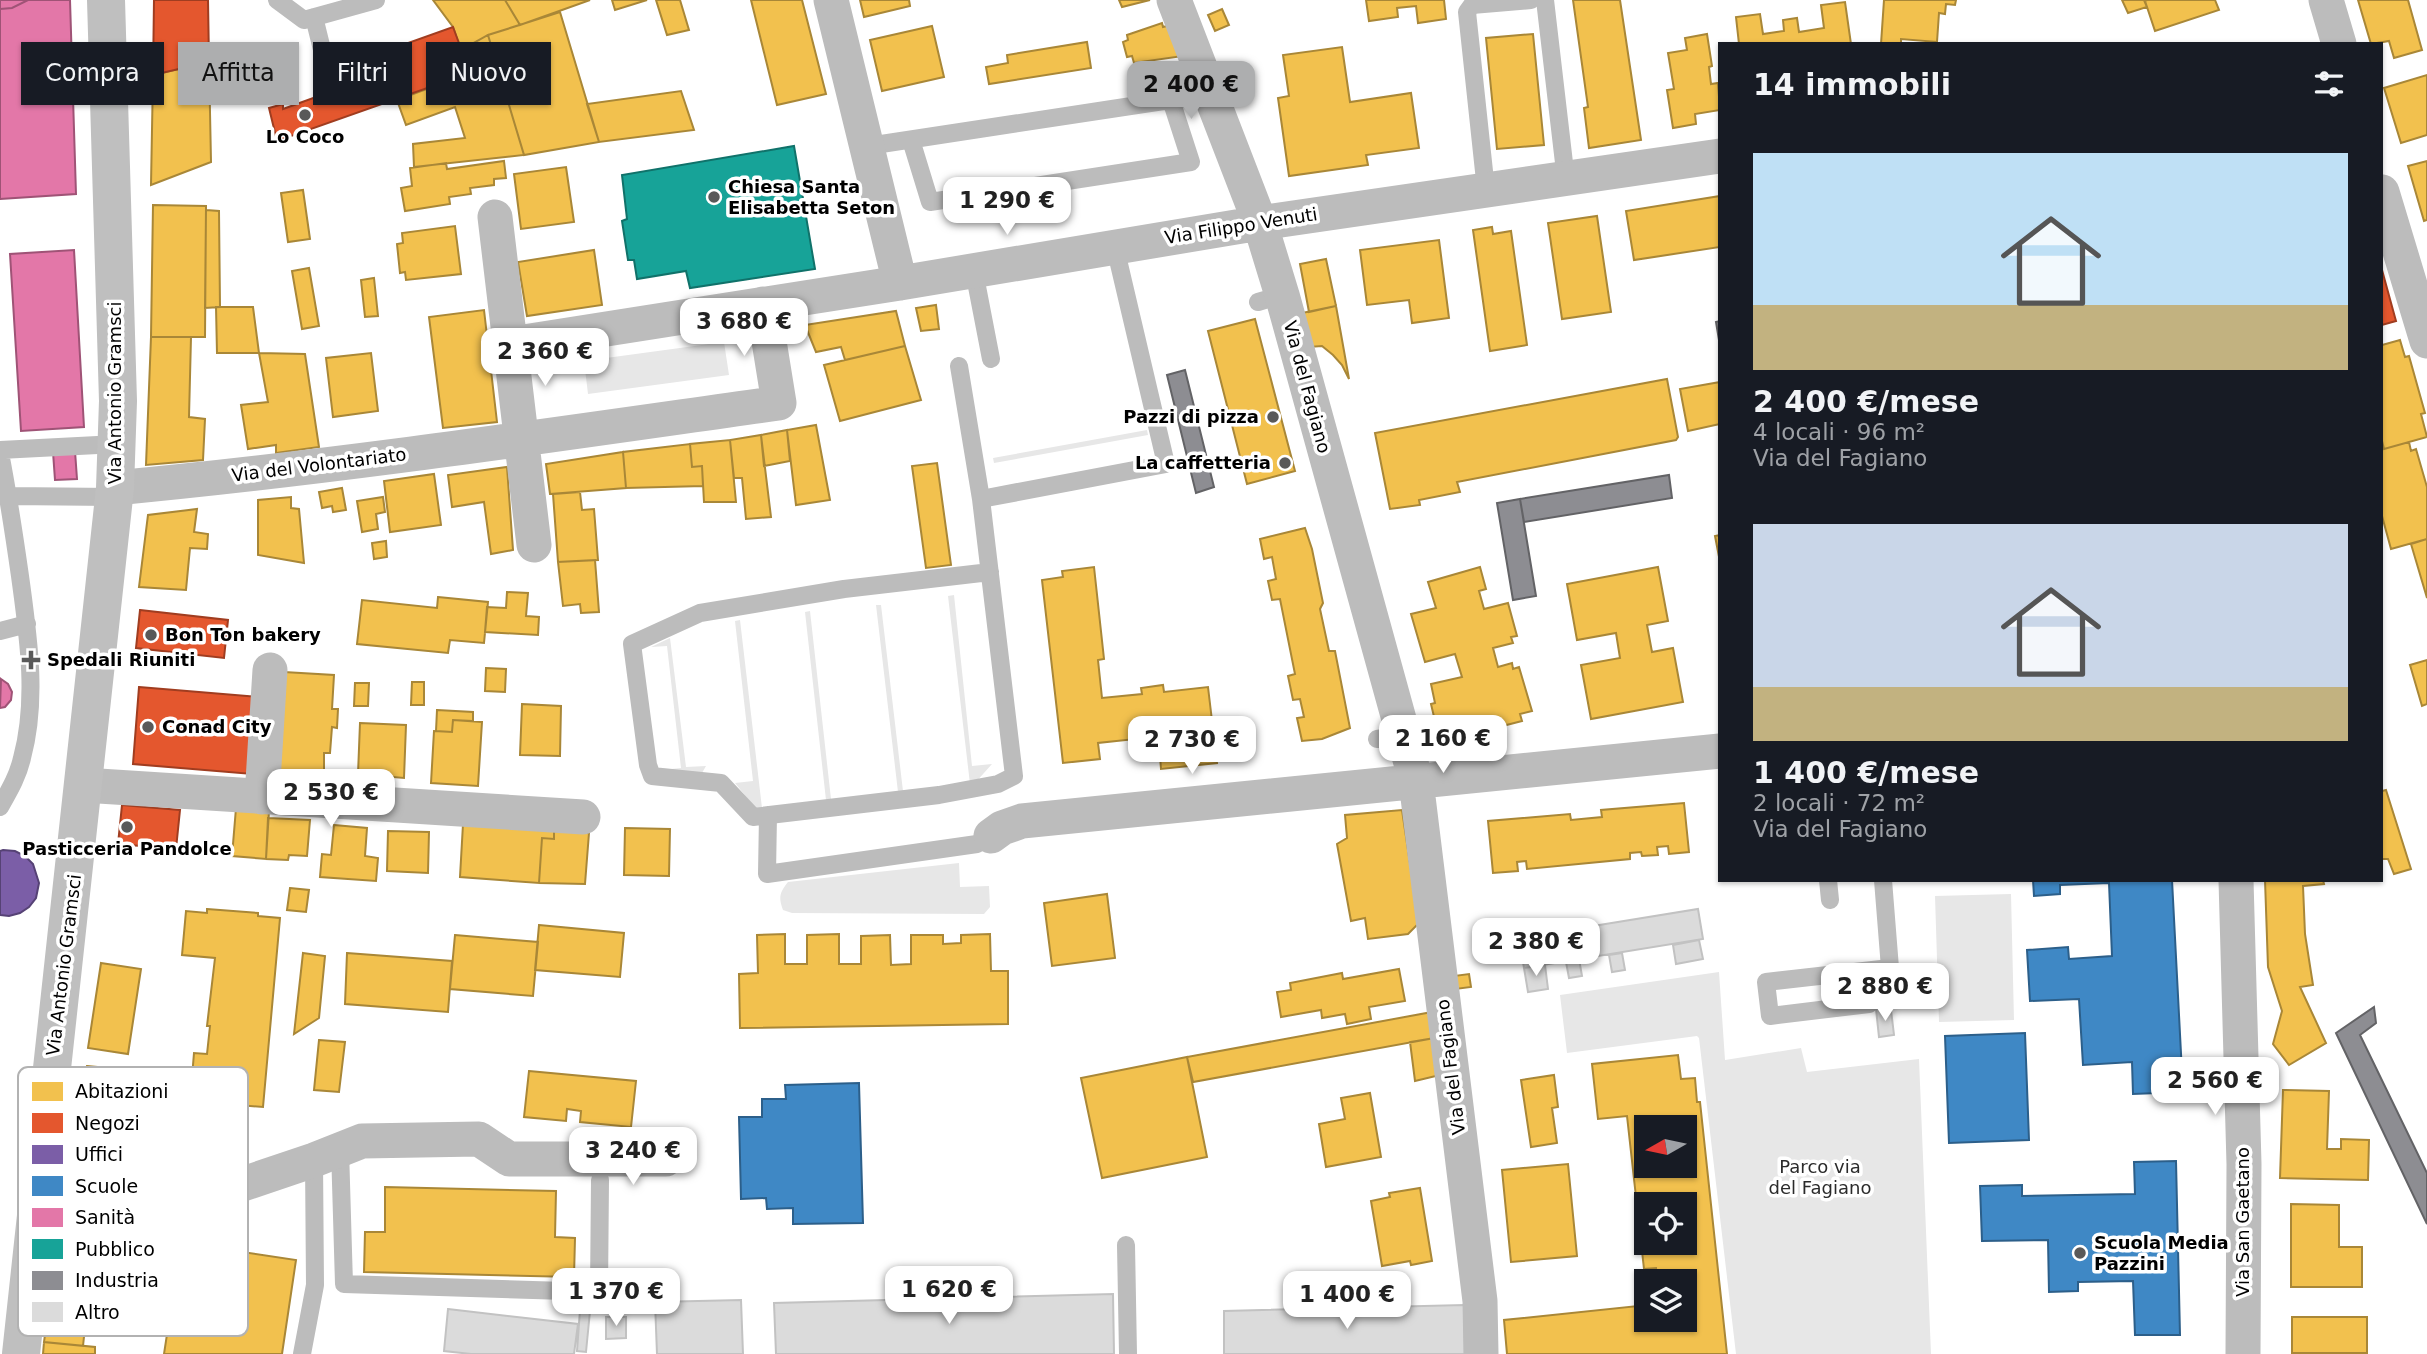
<!DOCTYPE html>
<html lang="it">
<head>
<meta charset="utf-8">
<style>
  body { margin:0; font-family:"DejaVu Sans",sans-serif; background:#242831; color:#f1f3f6; height:100vh; display:flex; flex-direction:column; font-size:26px; white-space:nowrap }
  * { box-sizing:border-box; margin:0 }
  p { font-size:23px; color:#9ea1a6 }
  .icon { flex:none; width:38px; height:38px; fill:none; stroke:currentColor; stroke-width:2; stroke-linecap:round; stroke-linejoin:round }
  .map { position:relative; flex:1; overflow:hidden }
  .side { position:absolute; left:1718px; top:42px; width:665px; height:840px; display:flex; flex-direction:column; background:#171b24; border-radius:0px; box-shadow:0 2px 5px #0004 }
  .side>* { flex:none }
  .hud { position:absolute; left:21px; top:42px; width:665px; height:63px; display:flex; gap:14px }
  .needle { width:46px; rotate:261deg }
  .controls { position:absolute; left:1634px; top:1115px; display:grid; gap:14px }
  .controls a { display:grid; place-items:center; width:63px; height:63px; border-radius:0px; background:#171b24; box-shadow:0 2px 5px #0004; font-size:35px }
  .price { position:absolute; translate:-50% -60px; padding:0 16px; border-radius:14px; background:#fff; color:#222; font-size:23px; line-height:46px; filter:drop-shadow(0 2px 4px #0008) }
  .price::after { content:''; position:absolute; left:50%; top:42px; width:21px; height:16px; margin-left:-10px; background:inherit; clip-path:polygon(0 0,100% 0,50% 100%) }
  .price.on { background:#adaeaf; color:#111 }
  ul { padding:0; list-style:none }
  li { display:grid; align-content:center; gap:14px; height:371px; padding:0 35px }
  li span { display:grid; place-items:center; height:217px; border-radius:0px; color:#555 }
  li>.icon { margin-inline-start:auto }
  span .icon { width:126px; height:126px; fill:#fffc; stroke-width:1 }
  li b { font-size:30px }
  h2 { display:flex; justify-content:space-between; align-items:center; height:84px; padding:0 35px; font-size:30px }
  .tag { padding:0 24px; border-radius:0px; background:#171b24; box-shadow:0 2px 5px #0004; font-size:24px; line-height:63px }
  .tag.on { background:#adaeaf; color:#111 }
  .map>svg:first-child { display:block }
</style>
</head>
<body>
<div class="map">
<svg width="2427" height="1354" viewBox="0 0 2427 1354">
  <rect width="100%" height="100%" fill="#fff"/>
  <path fill="#e7e7e7" d="M724,342L729,375L588,394L584,361Z
    M1147,430L1148,435L994,463L993,458Z
    M954,595L972,766L992,764L975,783L970,784L948,596Z
    M876,605H881L903,791L898,792Z
    M810,611L831,799L826,800L805,612Z
    M740,620L762,808L756,809L735,783L753,781L735,621Z
    M670,638L686,767L706,766L702,773L661,770L681,768L667,646L651,647Z
    M959,863L960,887L989,886L990,907L984,914L792,913L783,910C778,897 780,892 788,882Z
    M2011,894L2014,1020L1939,1022L1935,896Z
    M1719,972L1725,1060L1801,1048L1807,1072L1919,1059L1931,1354H1736L1699,1038L1697,1036L1567,1053L1560,995Z"/>
  <path fill="#f2c14e" stroke="#a98737" stroke-width="2" fill-rule="evenodd" d="M433,0H505L520,25L488,35L461,50L453,27Z
    M505,0H590L520,25Z
    M612,0H647L615,10Z
    M656,0H680L689,30L667,35Z
    M751,0H802L826,94L777,105Z
    M860,0H909L910,6L864,17Z
    M1119,0H1150L1122,7Z
    M1366,0H1444L1446,19L1418,23L1416,6L1397,8L1398,17L1369,21Z
    M1573,0H1620L1641,140L1589,148L1584,108L1588,107Z
    M1884,0H1956L1955,5L1946,4L1945,14L1939,13L1937,42L1901,39V44H1881Z
    M2122,0H2144L2147,7L2128,13Z
    M2147,0H2215L2219,10L2155,31L2145,1Z
    M2358,0H2408L2422,50L2394,58L2389,41L2371,44Z
    M1845,2L1851,44H1739L1736,17L1760,14L1763,34L1784,31L1783,20L1797,18L1799,32L1824,28L1821,5Z
    M1222,9L1229,25L1215,31L1208,15Z
    M560,12L599,142L524,155L488,35Z
    M1162,23L1163,27L1171,25L1183,56L1134,63L1132,56L1127,57L1123,42L1128,40L1127,35Z
    M932,26L944,77L882,91L870,40Z
    M1533,34L1544,145L1497,149L1486,38Z
    M1707,34L1712,66L1709,67L1711,84L1718,83L1720,110L1695,114L1696,124L1673,128L1667,90L1674,89L1668,53L1687,50L1685,38Z
    M488,35L524,155L414,167L413,144L465,138L455,107L406,125L397,100L470,73L461,50Z
    M1087,42L1091,68L989,84L986,67L1008,63L1007,55Z
    M1342,47L1350,102L1411,93L1419,148L1366,155L1368,165L1289,176L1278,98L1289,96L1283,55Z
    M209,62L211,162L151,185L153,75Z
    M2427,75V135L2401,143L2384,88Z
    M681,91L694,130L599,142L587,104Z
    M504,161L506,178L494,179V185L470,188L471,194L449,197L450,204L405,211L401,188L412,186L410,168L446,163L447,169Z
    M2427,161V220L2424,221L2408,166Z
    M566,167L574,222L521,229L514,174Z
    M303,190L310,239L288,242L281,193Z
    M1720,196V247L1634,260L1626,211Z
    M153,205L206,206L205,337H151Z
    M206,210L219,211L220,307L205,308Z
    M1597,216L1611,312L1562,319L1548,223Z
    M455,226L461,274L406,280L405,272L400,273L397,244L403,243L402,233Z
    M1492,227L1493,234L1511,231L1527,345L1490,351L1473,230Z
    M1439,240L1449,318L1412,323L1409,300L1367,305L1360,250Z
    M594,250L602,305L527,316L518,262Z
    M1326,259L1336,306L1309,312L1300,264Z
    M309,268L319,326L302,329L292,271Z
    M374,278L378,316L365,317L361,280Z
    M936,305L939,329L921,331L916,308Z
    M1336,306L1349,379L1342,365L1333,355L1322,346L1309,347L1302,313Z
    M216,307H253L259,353H217Z
    M484,310L497,422L443,428L429,317Z
    M896,311L905,346L845,360L841,347L816,352L805,325Z
    M1255,319L1295,471L1247,484L1208,331Z
    M151,337H191L189,417L205,419L203,460L146,465Z
    M2400,340L2405,357L2409,356L2425,413L2421,414L2427,437L2384,449L2382,441V345Z
    M905,346L921,400L840,421L824,365Z
    M259,353L305,354L319,447L276,453V445L248,449L241,405L268,402Z
    M371,353L378,411L333,417L326,358Z
    M1667,379L1678,437L1676,440L1457,482L1460,492L1419,500L1420,505L1390,509L1375,433Z
    M1720,382V424L1688,431L1680,389Z
    M816,425L830,500L796,505L787,430Z
    M787,430L790,461L764,466L761,435Z
    M761,435L771,517L746,519L742,478H734L730,440Z
    M730,440L736,502H704L702,466L692,467L690,444Z
    M2382,442L2384,449L2409,442L2411,451L2416,449L2427,487V539L2391,549L2382,516Z
    M690,444L692,467L702,466L703,486L626,488L623,452Z
    M623,452L626,488L550,494L546,464Z
    M937,463L951,565L926,568L912,466Z
    M507,467L513,550L491,554L484,502L452,507L448,475Z
    M434,474L441,525L390,532L384,481Z
    M342,488L346,510L333,512L332,506L322,508L319,492Z
    M580,492L582,510L594,509L598,560L558,562L553,494Z
    M291,497V508L299,509L304,563L258,555V500Z
    M383,497L385,512L376,514L378,529L362,532L357,501Z
    M197,509L194,532L208,534L207,549L190,548L186,590L139,587L148,515Z
    M1305,528L1312,549L1323,603L1320,609L1329,651H1335L1350,728L1322,739L1302,741L1297,718L1304,717L1300,699L1293,700L1288,676L1295,674L1280,599L1272,600L1268,581L1276,579L1272,557L1264,559L1260,539Z
    M1720,535V562L1715,536Z
    M2427,539V598L2411,544Z
    M386,541L387,557L374,559L372,543Z
    M595,560L599,612L581,613L580,604L563,606L558,562Z
    M1094,567L1104,659L1098,660L1102,698L1142,694L1141,688L1163,685L1164,692L1208,687L1217,763L1161,769L1159,744L1136,747L1135,739L1098,743L1100,759L1063,763L1042,580L1063,577L1062,571Z
    M1480,567L1486,589L1479,591L1484,609L1508,603L1517,636L1511,637L1513,643L1493,648L1498,667L1512,663L1513,669L1519,667L1532,711L1520,714L1522,721L1456,738L1454,734L1439,738L1431,704L1435,703L1431,684L1462,677L1455,654L1425,662L1411,614L1436,608L1428,582Z
    M1658,567L1668,621L1647,625L1652,652L1673,648L1683,702L1591,719L1581,665L1620,658L1616,633L1577,640L1567,584Z
    M507,592L528,593L526,616L539,617L538,635L485,632L487,607L506,608Z
    M438,597L488,602L484,643L450,640L448,653L357,644L362,600L437,608Z
    M2427,660V704L2422,706L2410,665Z
    M486,668L506,669L505,692L485,691Z
    M284,672L334,675L332,709H338L337,728L332,727L330,753H324V772L318,771V776L297,774L298,771L278,770Z
    M412,682H424V705H411Z
    M355,683H369L368,706H354Z
    M522,704L561,706L560,756L520,755Z
    M437,710L473,712V721L453,720L452,732L436,731Z
    M453,720L482,722L478,786L431,783L434,731L452,732Z
    M360,723L406,725L404,778L358,774Z
    M2386,790L2411,869L2394,874L2388,859H2382V791Z
    M1684,803L1689,852L1669,854L1668,846L1657,847L1658,855L1642,856L1641,852L1630,853V859L1527,869L1526,861L1517,862L1518,871L1493,873L1488,821L1570,814L1571,820L1602,817L1601,810Z
    M236,808L269,811L266,859L232,856Z
    M1402,810L1419,923L1408,934L1368,939L1365,918L1351,921L1337,844L1347,838L1345,815Z
    M268,818L310,820L307,856L289,855L288,860L266,859Z
    M463,824L554,831V839L542,838L539,883L460,877Z
    M334,825L367,828L365,856L378,858L376,881L320,877L322,854L331,855Z
    M625,828L670,829L669,876L624,875Z
    M388,831L429,832L428,873L387,871Z
    M554,831L589,833L585,884L539,883L542,838L554,839Z
    M2265,880H2323L2324,884L2303,886L2305,934L2313,985L2300,987L2326,1043L2289,1065L2273,1044L2282,1011L2268,967Z
    M290,888L309,890L306,912L287,910Z
    M1107,894L1115,958L1052,966L1044,903Z
    M207,909L258,913V916L280,918L263,1107L190,1101L194,1053L207,1054L210,1026H207L215,958L182,955L186,911L207,913Z
    M539,925L624,933L620,977L535,970Z
    M785,934V964H807V935L839,934V964H861V936L890,935L891,965L911,964V935H943V944L961,943V935L990,934L991,971H1008V1024L740,1028L739,974L758,973L757,935Z
    M455,935L538,942L533,996L450,989Z
    M303,953L325,956L319,1018L294,1034Z
    M347,953L452,961L448,1012L345,1004Z
    M101,963L141,969L128,1054L88,1048Z
    M1399,969L1405,1001L1369,1007L1371,1019L1347,1024L1345,1014L1322,1018L1321,1010L1281,1017L1277,992L1291,990L1290,983L1342,973L1343,979Z
    M1469,974L1471,987L1448,990L1446,977Z
    M1432,1012L1435,1038L1193,1082L1187,1057Z
    M1435,1038L1440,1075L1415,1081L1410,1042Z
    M319,1040L345,1042L339,1092L314,1090Z
    M1678,1055L1681,1079L1695,1078L1697,1102H1700L1727,1354H1507L1504,1320L1647,1305V1320H1685V1281H1657L1656,1268L1644,1269L1627,1116L1598,1119L1592,1064ZM1647,1127H1685V1166H1647ZM1647,1204H1685V1242H1647Z
    M1187,1057L1207,1157L1102,1178L1081,1078Z
    M87,1066L118,1069L113,1117L187,1113L185,1142L224,1143V1170L181,1181L69,1168Z
    M529,1071L636,1081L631,1127L580,1122L581,1111L567,1109L566,1121L524,1117Z
    M1554,1075L1558,1107L1552,1108L1557,1143L1531,1147L1521,1080Z
    M2283,1090L2329,1091L2327,1149H2341V1139L2369,1140L2368,1180L2280,1178Z
    M1370,1093L1381,1157L1326,1167L1319,1124L1345,1119L1341,1098Z
    M1568,1164L1577,1256L1511,1262L1502,1170Z
    M385,1187L556,1191L555,1237L575,1238L574,1277L364,1272L365,1232H385Z
    M1420,1188L1432,1261L1411,1265L1410,1261L1382,1266L1371,1201L1390,1197L1389,1193Z
    M2291,1204L2339,1205V1247H2362V1287H2291Z
    M181,1243L296,1260L282,1354H164Z
    M53,1276L90,1281L83,1346L44,1342Z
    M2292,1317H2367V1353H2292Z
    M44,1342L95,1347V1354H43Z"/>
  <path fill="#e4572e" stroke="#a03d20" stroke-width="2" d="M154,0H208L209,62L153,75Z
    M453,27L470,73L277,141L269,108L283,104V109L352,84L346,65Z
    M2382,270L2396,321L2382,325Z
    M140,610L228,620L224,658L136,648Z
    M139,687L259,697L252,774L133,764Z
    M122,805L180,810L176,849L118,844Z"/>
  <path fill="#7b5ea7" stroke="#564275" stroke-width="2" d="M3,850L15,851L25,856L33,864L39,883L36,898L29,907L20,913L9,916L0,915V851Z"/>
  <path fill="#3f88c5" stroke="#2c5f8a" stroke-width="2" d="M2033,880H2172L2183,1092L2133,1094L2132,1062L2083,1065L2079,999L2030,1001L2027,950L2068,947L2069,959L2112,956L2109,883L2060,885V894L2034,896Z
    M2025,1033L2029,1140L1949,1143L1945,1036Z
    M859,1083L863,1223L793,1224V1208L767,1209L766,1198L741,1199L739,1117H762V1099H786L785,1085Z
    M2176,1161L2180,1335H2135L2133,1281L2078,1282V1291L2049,1292L2048,1240L1982,1241L1980,1186L2022,1185V1196L2135,1194L2134,1162Z"/>
  <path fill="#e377a8" stroke="#9f5376" stroke-width="2" d="M0,0H28L12,8L0,9Z
    M28,0H70L76,194L0,199V9L12,8Z
    M74,250L84,427L21,431L10,254Z
    M75,451L77,479L55,480L53,452Z
    M1,679L8,684L12,692L11,700L5,707L0,708Z"/>
  <path fill="#17a398" stroke="#10726a" stroke-width="2" d="M794,146L815,269L690,288L686,271L637,279L634,260H628L622,221L627,219L622,175Z"/>
  <path fill="#8d8d92" stroke="#636366" stroke-width="2" d="M1720,321V346L1716,322Z
    M1185,370L1214,487L1196,493L1167,375Z
    M1669,475L1672,498L1524,522L1520,499Z
    M1520,499L1536,596L1513,600L1497,503Z
    M2374,1007L2376,1023L2360,1035L2427,1173V1224L2336,1033Z"/>
  <path fill="#dbdbdb" stroke="#c2c2c2" stroke-width="2" d="M1698,909L1703,939L1524,968L1519,938Z
    M1699,940L1703,959L1676,964L1673,945Z
    M1622,953L1625,970L1612,972L1609,955Z
    M1579,959L1582,976L1569,978L1566,962Z
    M1545,965L1548,989L1528,992L1524,968Z
    M1883,1008V1011L1891,1010L1894,1035L1879,1037L1876,1009Z
    M1113,1294L1114,1354H776L774,1303Z
    M741,1300L743,1354H657L655,1302Z
    M1464,1305L1465,1354H1224V1311Z
    M448,1309L578,1324L574,1354H471L444,1351Z
    M580,1310L590,1311L586,1352L577,1351Z
    M606,1317H626V1338L606,1339Z"/>
  <g fill="none" stroke-linecap="round" stroke-linejoin="round">
    <path stroke="#bcbcbc" stroke-width="18" d="M277,0L304,20L376,0
      M1545,0L1566,180
      M314,17L330,82
      M911,140L930,202L1191,162L1171,100
      M868,146L1210,94
      M1486,190L1467,12L1472,5L1531,0
      M974,271L991,359
      M1258,302L1282,295
      M959,366L981,499L1014,776L998,784L939,795L753,817L721,783L652,776L648,765L632,644L700,613L844,589L990,572
      M0,450L117,444
      M0,453C8,494 14,534 20,576C28,635 38,699 22,758C18,776 9,791 0,807
      M9,496L114,497
      M981,499L1166,464L1115,247
      M0,631L27,624
      M1377,739L1402,735
      M768,815L767,874L977,844L991,836
      M1828,880L1830,900
      M1883,880L1890,968L1869,1004L1770,1016L1766,982L1890,968
      M340,1149L344,1284L599,1292L600,1180
      M1126,1245L1128,1354
      M302,1354L315,1285L314,1160"/>
    <path stroke="#bcbcbc" stroke-width="35" d="M831,0L900,283
      M1174,0L1260,223L1282,295L1416,781L1480,1301L1481,1354
      M2326,0L2339,44
      M2382,192L2427,341
      M495,217L534,545
      M511,344L900,283L1260,223L1720,156
      M115,488C338,467 558,434 779,403L763,304
      M83,785L583,817
      M262,797L270,670
      M991,836L1002,828L1022,821L1720,751
      M2236,880L2244,1164L2243,1354
      M35,1223L107,1230L314,1160L362,1141L479,1139L509,1159H666"/>
    <path stroke="#bfbfbf" stroke-width="38" d="M21,1354L115,488L118,401L106,0"/>
  </g>
  <g fill="#595959" stroke="#fff" stroke-width="2.5">
    <circle cx="305" cy="115" r="7"/>
    <circle cx="714" cy="197" r="7"/>
    <circle cx="1273" cy="417" r="7"/>
    <circle cx="1285" cy="463" r="7"/>
    <circle cx="151" cy="635" r="7"/>
    <path d="M27.5 649.5h7v7h7v7h-7v7h-7v-7h-7v-7h7z"/>
    <circle cx="148" cy="727" r="7"/>
    <circle cx="127" cy="827" r="7"/>
    <circle cx="2080" cy="1253" r="7"/>
  </g>
  <g text-anchor="middle" stroke-width="7" stroke-linejoin="round" paint-order="stroke">
    <g font-size="18" font-weight="bold" fill="#000" stroke="#fff" text-anchor="start">
      <text x="305" y="143" text-anchor="middle">Lo Coco</text>
      <text x="728" y="193">Chiesa Santa<tspan x="728" dy="21">Elisabetta Seton</tspan></text>
      <text x="1259" y="423" text-anchor="end">Pazzi di pizza</text>
      <text x="1271" y="469" text-anchor="end">La caffetteria</text>
      <text x="165" y="641">Bon Ton bakery</text>
      <text x="47" y="666">Spedali Riuniti</text>
      <text x="162" y="733">Conad City</text>
      <text x="127" y="855" text-anchor="middle">Pasticceria Pandolce</text>
      <text x="2094" y="1249">Scuola Media<tspan x="2094" dy="21">Pazzini</tspan></text>
    </g>
    <g font-size="18" fill="#000" stroke="#fff">
      <text transform="translate(1241 226) rotate(-9)" y="6">Via Filippo Venuti</text>
      <text transform="translate(1307 387) rotate(75)" y="6">Via del Fagiano</text>
      <text transform="translate(115 393) rotate(-90)" y="6">Via Antonio Gramsci</text>
      <text transform="translate(319 465) rotate(-7)" y="6">Via del Volontariato</text>
      <text transform="translate(64 965) rotate(-83)" y="6">Via Antonio Gramsci</text>
      <text transform="translate(1451 1067) rotate(-97)" y="6">Via del Fagiano</text>
      <text transform="translate(2243 1222) rotate(-90)" y="6">Via San Gaetano</text>
    </g>
    <g font-size="18" fill="#2b2b2b" stroke="#fff">
      <text x="1820" y="1173">Parco via<tspan x="1820" dy="21">del Fagiano</tspan></text>
    </g>
  </g>
  <rect x="18" y="1067" width="230" height="269" rx="10" fill="#fff" stroke="#b2b2b2" stroke-width="2"/>
  <rect x="32" y="1082" width="31" height="19" fill="#f2c14e"/>
  <rect x="32" y="1113" width="31" height="20" fill="#e4572e"/>
  <rect x="32" y="1145" width="31" height="19" fill="#7b5ea7"/>
  <rect x="32" y="1176" width="31" height="20" fill="#3f88c5"/>
  <rect x="32" y="1208" width="31" height="19" fill="#e377a8"/>
  <rect x="32" y="1239" width="31" height="20" fill="#17a398"/>
  <rect x="32" y="1271" width="31" height="19" fill="#8d8d92"/>
  <rect x="32" y="1302" width="31" height="20" fill="#dbdbdb"/>
  <g font-size="19" fill="#000">
    <text x="75" y="1098">Abitazioni</text>
    <text x="75" y="1130">Negozi</text>
    <text x="75" y="1161">Uffici</text>
    <text x="75" y="1193">Scuole</text>
    <text x="75" y="1224">Sanità</text>
    <text x="75" y="1256">Pubblico</text>
    <text x="75" y="1287">Industria</text>
    <text x="75" y="1319">Altro</text>
  </g>
</svg>
<div class="controls">
<a><svg class="needle" viewBox="-14 -14 28 28"><path d="M0-13l5 13h-10z" fill="#e53935"/><path d="M0 13l5-13h-10z" fill="#9ea1a6"/></svg></a>
<a><svg class="icon" aria-label="locate" viewBox="0 0 24 24"><circle cx="12" cy="12" r="6"/><path d="M12 2v4M12 18v4M2 12h4M18 12h4"/></svg></a>
<a><svg class="icon" aria-label="layers" viewBox="0 0 24 24"><path d="M12 4l9 5-9 5-9-5zM3 14l9 5 9-5"/></svg></a>
</div>
<b class="price on" style="left:1191px;top:121px">2 400 €</b>
<b class="price" style="left:1007px;top:237px">1 290 €</b>
<b class="price" style="left:744px;top:358px">3 680 €</b>
<b class="price" style="left:545px;top:388px">2 360 €</b>
<b class="price" style="left:1443px;top:775px">2 160 €</b>
<b class="price" style="left:1192px;top:776px">2 730 €</b>
<b class="price" style="left:331px;top:829px">2 530 €</b>
<b class="price" style="left:1536px;top:978px">2 380 €</b>
<b class="price" style="left:1885px;top:1023px">2 880 €</b>
<b class="price" style="left:2215px;top:1117px">2 560 €</b>
<b class="price" style="left:633px;top:1187px">3 240 €</b>
<b class="price" style="left:949px;top:1326px">1 620 €</b>
<b class="price" style="left:616px;top:1328px">1 370 €</b>
<b class="price" style="left:1347px;top:1331px">1 400 €</b>
<div class="hud">
<a class="tag">Compra</a>
<a class="tag on">Affitta</a>
<a class="tag">Filtri</a>
<a class="tag">Nuovo</a>
</div>
<section class="side">
<h2>14 immobili<svg class="icon" aria-label="filters" viewBox="0 0 24 24"><path d="M4 7h16M4 17h16"/><circle cx="9" cy="7" r="2"/><circle cx="15" cy="17" r="2"/></svg></h2>
<ul>
<li><span style="background:linear-gradient(#bfe0f5 70%,#c2b280 0)"><svg class="icon" aria-label="home" viewBox="0 0 24 24"><path d="M3 11l9-7 9 7M6 9v11h12V9"/></svg></span><div><b>2 400 €/mese</b><p>4 locali · 96 m²</p><p>Via del Fagiano</p></div></li>
<li><span style="background:linear-gradient(#c9d6e8 75%,#c2b280 0)"><svg class="icon" aria-label="home" viewBox="0 0 24 24"><path d="M3 11l9-7 9 7M6 9v11h12V9"/></svg></span><div><b>1 400 €/mese</b><p>2 locali · 72 m²</p><p>Via del Fagiano</p></div></li>
</ul>
</section>
</div>
</body>
</html>
